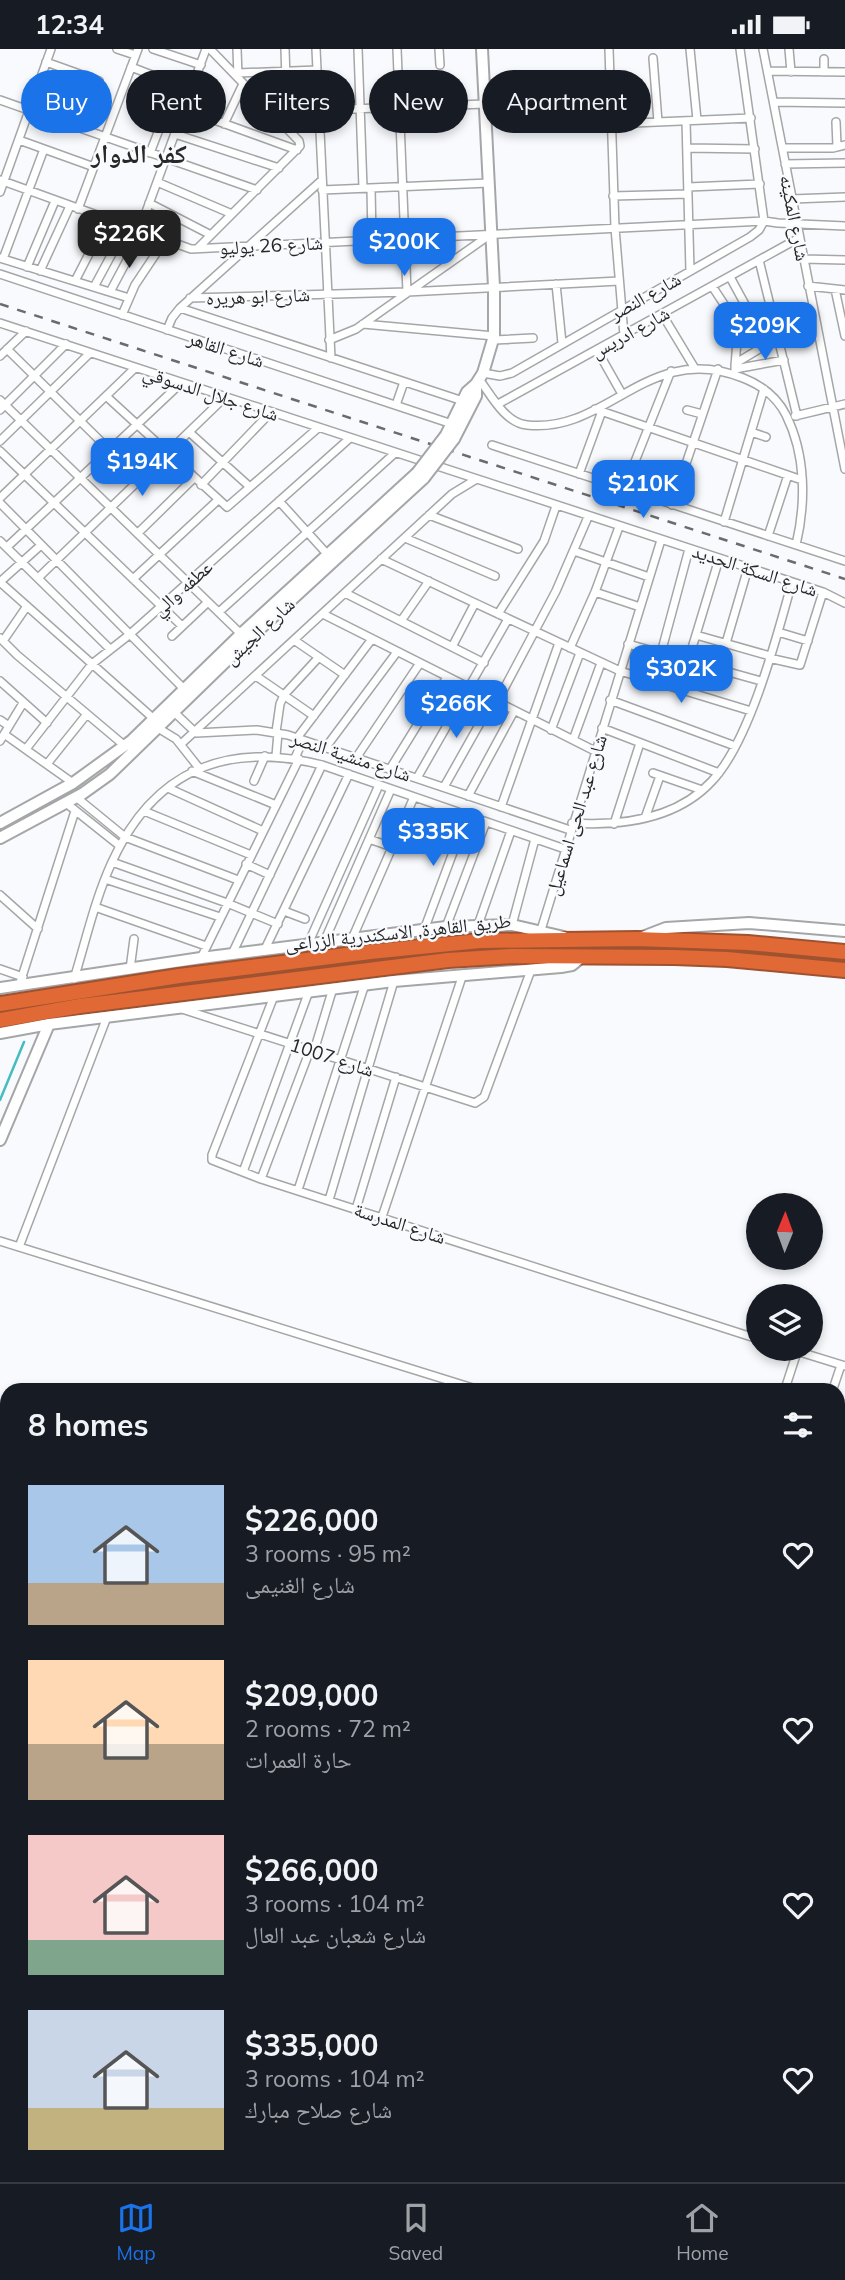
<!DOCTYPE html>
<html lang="en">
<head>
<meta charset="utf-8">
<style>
  body { margin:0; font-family:Mulish,"Noto Naskh Arabic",sans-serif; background:#20242c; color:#f1f3f6; height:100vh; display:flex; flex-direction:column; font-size:26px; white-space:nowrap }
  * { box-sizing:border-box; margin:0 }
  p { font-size:23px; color:#9ea1a6 }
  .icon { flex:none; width:38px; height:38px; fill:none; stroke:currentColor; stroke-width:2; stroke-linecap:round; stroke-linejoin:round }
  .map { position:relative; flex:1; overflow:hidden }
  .side { position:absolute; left:0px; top:1334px; width:845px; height:800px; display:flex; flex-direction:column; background:#171b24; border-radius:21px 21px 0 0; box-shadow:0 4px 10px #0003 }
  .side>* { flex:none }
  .top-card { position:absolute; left:21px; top:21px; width:803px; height:63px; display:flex; gap:14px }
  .needle { width:46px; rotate:1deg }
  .buttons { position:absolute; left:746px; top:1144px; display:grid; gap:14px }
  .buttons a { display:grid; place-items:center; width:77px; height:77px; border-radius:50%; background:#171b24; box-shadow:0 4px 10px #0003; font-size:35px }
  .price { position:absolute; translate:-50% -60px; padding:0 16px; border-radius:14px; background:#1a73e8; color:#fff; font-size:23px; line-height:46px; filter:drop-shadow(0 2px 4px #0008) }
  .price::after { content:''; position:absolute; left:50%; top:42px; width:21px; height:16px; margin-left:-10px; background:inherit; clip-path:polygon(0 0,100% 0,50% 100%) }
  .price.selected { background:#222; color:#fff }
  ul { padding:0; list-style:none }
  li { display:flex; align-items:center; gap:21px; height:175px; padding:0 28px }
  li span { display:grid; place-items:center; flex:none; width:196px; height:140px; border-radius:0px; color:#555 }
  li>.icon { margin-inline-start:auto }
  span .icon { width:84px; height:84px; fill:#fffc; stroke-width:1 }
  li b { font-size:30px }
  h2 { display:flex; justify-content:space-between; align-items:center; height:84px; padding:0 28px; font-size:30px }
  .pill { padding:0 24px; border-radius:32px; background:#171b24; box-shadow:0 4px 10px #0003; font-size:24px; line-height:63px }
  .pill.selected { background:#1a73e8; color:#fff }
  .status { display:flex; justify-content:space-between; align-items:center; height:49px; padding:0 35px; background:#171b24; direction:ltr }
  .status svg { height:19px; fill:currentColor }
  .tab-bar { display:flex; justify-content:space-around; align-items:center; height:98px; border-top:2px solid #363941; background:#171b24; font-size:19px; color:#9ea1a6 }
  .tab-bar a { display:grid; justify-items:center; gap:4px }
  .tab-bar .selected { color:#1a73e8 }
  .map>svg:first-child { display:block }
</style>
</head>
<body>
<div class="status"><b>12:34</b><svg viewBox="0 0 49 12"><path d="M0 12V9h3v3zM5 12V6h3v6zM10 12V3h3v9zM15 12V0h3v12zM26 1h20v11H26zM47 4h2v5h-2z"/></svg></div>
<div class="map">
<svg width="845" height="2133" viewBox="0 0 845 2133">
  <rect width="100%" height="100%" fill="#f8fafd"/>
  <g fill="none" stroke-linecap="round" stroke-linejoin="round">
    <path stroke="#44bcc2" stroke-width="2.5" d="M0,1051L24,993
      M838,1802L845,1792
      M198,2133L223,2126"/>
    <defs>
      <path id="street" d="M117,0L135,6
        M153,0L201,16
        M237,0L238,27
        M285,0L287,62
        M316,0L331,309
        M358,0L363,139
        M397,0L407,243
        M439,0L440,16
        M609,0L615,179L624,286
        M690,0L697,71
        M740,0L764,172
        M763,0L845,420
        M789,0L791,23
        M653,9L658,73
        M824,10V23
        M46,13L99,32
        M131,18L191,41
        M768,22L845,23
        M238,24L317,21
        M0,51L257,141
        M774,53L845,54
        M184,60L297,101
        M270,63L485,55
        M686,72L690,222
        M836,73L837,97
        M224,75L243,35
        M610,75L751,69
        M175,85L279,119
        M19,91L94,118
        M687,99L755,100
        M783,99H833L845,96
        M150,104L177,34
        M785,115L845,114
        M0,131L191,200L764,172L778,174L845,177
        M157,133L232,165
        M688,138L760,135
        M371,139L372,190
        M322,141L489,134
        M0,143L51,0
        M613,147L688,145
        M792,150L845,148
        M149,154L211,186
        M78,160L138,0
        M139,182L206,0
        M198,199L300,97L299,92L210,0
        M0,209L129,249
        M3,210L44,100
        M803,210L845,211
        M759,211L797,367
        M27,218L55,152
        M40,222L70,157
        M0,225L452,375
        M730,228L748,261
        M75,232L107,170
        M556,235L562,294
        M712,237L741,281L773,262
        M808,237L845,241
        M94,238L115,199
        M835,240L845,287
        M110,243L142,183
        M190,249L407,243L619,232
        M180,259L463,352
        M662,265L694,318
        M122,266L135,236L165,191
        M0,274L823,543L845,554
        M363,275L494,287
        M167,281L172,269L180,259L322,131
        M329,291L356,280L491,185
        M494,291L533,289
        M7,300L140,431
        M597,301L622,345
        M0,307L26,282
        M736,314L779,288
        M735,317L737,292L741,281
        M735,320L784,311
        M483,324L500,327L512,324L750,188L759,181L764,172
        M479,330C491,346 505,374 527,376C608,385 648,291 743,329C761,336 777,348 786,366C806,406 806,454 796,496
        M106,347L227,458L318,379
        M0,351L241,585
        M498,355L799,189
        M396,356L404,333
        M595,360L802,431
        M0,361L66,295
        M687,361L702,365
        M795,367L845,355
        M189,383L250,438
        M751,383L766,388
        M0,392L90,304
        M492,396L845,512
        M0,402L182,577
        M579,425L602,362
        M201,436L271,363
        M624,440L671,322
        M0,449L135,319
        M279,452L328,506
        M0,454L184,640
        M672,456L718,320
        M429,466L518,500
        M724,473L764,340
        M138,484L194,429
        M768,487L788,426
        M405,489L495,527
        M0,492L110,600
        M7,498L181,334
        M574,502L649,528
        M381,510L620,622L751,662
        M38,529L225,348
        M133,530L218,451
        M0,533L154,670
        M0,533L41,496
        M595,543L640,558
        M345,544L484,614
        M219,563L395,404
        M323,565L595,702
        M498,565L544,492L556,457
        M401,572L429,532
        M778,583L808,592
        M696,586L770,607
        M172,587L208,553
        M0,589L17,606L125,697
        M294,591L345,626
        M3,592L27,557
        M726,594L748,519
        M628,595L761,632
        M452,598L475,554
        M570,599L595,543L619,478
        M661,604L689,500
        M769,609L800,616L823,543
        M688,612L719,510
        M256,627L314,667
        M0,632L47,674
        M610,651L735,697
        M497,653L556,542L588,468
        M174,663L196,684L257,681L288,686L570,781
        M0,671L9,677
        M158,679L176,690L199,719
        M602,679L719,724
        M551,681L580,604
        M276,683L280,655L284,646L319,608
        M4,685L73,734
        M297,689L372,590
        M573,691L601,614
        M0,692L23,654
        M181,695L452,445L475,431
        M326,698L397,603
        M26,700L92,615L129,586L350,389
        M276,707L278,684
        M295,709L303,691
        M356,709L420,614
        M47,715L87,665
        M390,720L447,628
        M192,722L276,756
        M653,724L702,741
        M417,729L508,570
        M254,732L265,707
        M444,738L493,651
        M168,739L263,782
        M468,747L514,662
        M76,748L125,788L238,831
        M66,754L120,797
        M501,758L559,594
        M144,762L251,806
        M645,769L660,727
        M572,774C621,777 677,770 712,732C750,692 777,587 792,533
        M614,775L640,694
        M369,790L392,798
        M112,813L227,854L278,875
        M246,815L270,826
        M105,830L220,868
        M0,846L38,880
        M95,858L206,897
        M284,862L305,870
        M478,876L511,782
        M512,876L535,790
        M446,878L486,773
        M424,881L467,766
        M541,881L661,491
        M352,890L414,748
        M324,893L391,740
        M308,895L379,736
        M265,900L349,725
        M232,905L322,716
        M201,909L299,710
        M0,920L23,928
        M130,920L134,890
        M74,930C86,891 95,850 112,813C154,721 227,692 322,716L565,800
        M19,937L75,762
        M274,947L212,1106V1111L261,1130L758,1290
        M182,960L475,1054L484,1048L531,921
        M314,1002L333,939
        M243,1123L309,942
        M261,1130L310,1001
        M298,1141L365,935
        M329,1151L394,932
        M356,1160L396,1028
        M382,1168L463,925
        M0,1192L476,1340
        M19,1198L107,968
        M790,1300L845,1317
        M785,1340L797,1303
        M833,1340L841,1316
        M838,1383L845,1385
        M838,1455L845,1457
        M838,1784L845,1774
        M838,1812L845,1803
        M0,1857L7,1858
        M159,2133L185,2126
        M227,2133L252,2126"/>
      <path id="secondary" d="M446,386L467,343L476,335L483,324L494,287V238L482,0
        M454,390L476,347V335
        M0,774L73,734L131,692L241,585L417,424
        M0,789L82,745L110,725L251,588L424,429
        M640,889L666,879L749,874L845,882
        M0,939L201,909L446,878L512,876L564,888
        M0,984L49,975L394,932L561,918L572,916L583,907
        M0,1091L49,975"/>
      <path id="highway" d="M0,955L179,927L370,903L480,892L637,890L748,894L845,903
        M0,971L80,957L448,911L512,907L674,908L727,910L845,921"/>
    </defs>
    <use href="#street" stroke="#a5a6a8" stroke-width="10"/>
    <use href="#secondary" stroke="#a5a6a8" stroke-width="14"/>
    <use href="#highway" stroke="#9f5230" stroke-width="18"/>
    <use href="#street" stroke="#fff" stroke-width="7"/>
    <use href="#secondary" stroke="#fff" stroke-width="10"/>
    <use href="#highway" stroke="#e06935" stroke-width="14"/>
    <path stroke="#6b6b6d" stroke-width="2.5" stroke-dasharray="9 9" stroke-linecap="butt" d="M0,255L845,530"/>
    <defs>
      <path id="secondary-bridge" d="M417,424L446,386
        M424,429L454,390"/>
    </defs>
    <use href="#secondary-bridge" stroke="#a5a6a8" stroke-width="14" stroke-linecap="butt"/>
    <use href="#secondary-bridge" stroke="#fff" stroke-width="10"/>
  </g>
  <g text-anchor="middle" stroke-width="5" stroke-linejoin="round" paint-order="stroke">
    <g font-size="19" fill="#272728" stroke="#f8fafd">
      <text transform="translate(795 169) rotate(79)" y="7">شارع المكينه</text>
      <text transform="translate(271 196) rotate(-3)" y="7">شارع 26 يوليو</text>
      <text transform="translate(258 247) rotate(-2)" y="7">شارع ابو هريره</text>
      <text transform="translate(645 247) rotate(-29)" y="7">شارع النصر</text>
      <text transform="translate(630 283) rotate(-29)" y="7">شارع ادريس</text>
      <text transform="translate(226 300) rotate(18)" y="7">شارع القاهر</text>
      <text transform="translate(211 344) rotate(18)" y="7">شارع جلال الدسوقي</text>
      <text transform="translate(755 521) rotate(18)" y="7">شارع السكة الحديد</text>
      <text transform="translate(182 539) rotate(-42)" y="7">عطفه والي</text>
      <text transform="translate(259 582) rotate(-43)" y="7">شارع الجيش</text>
      <text transform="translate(351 707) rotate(18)" y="7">شارع منشية النصر</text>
      <text transform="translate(576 766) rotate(-73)" y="7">شارع عبد الحى اسماعيل</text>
      <text transform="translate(398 883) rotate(-6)" y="7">طريق القاهرة, الاسكندرية الزراعى</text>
      <text transform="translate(332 1008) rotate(18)" y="7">شارع 1007</text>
      <text transform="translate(400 1174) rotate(18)" y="7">شارع المدرسة</text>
    </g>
    <g font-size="26" font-weight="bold" fill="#272728" stroke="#f8fafd">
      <text x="139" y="114">كفر الدوار</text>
    </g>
  </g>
</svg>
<div class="buttons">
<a><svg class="needle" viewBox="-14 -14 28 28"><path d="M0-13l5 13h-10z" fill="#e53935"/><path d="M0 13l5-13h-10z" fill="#9ea1a6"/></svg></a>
<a><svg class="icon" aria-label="layers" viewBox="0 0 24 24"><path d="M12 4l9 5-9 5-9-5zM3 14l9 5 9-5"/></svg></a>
</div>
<b class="price selected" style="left:129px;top:221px">$226K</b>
<b class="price" style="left:404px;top:229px">$200K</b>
<b class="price" style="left:765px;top:313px">$209K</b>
<b class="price" style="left:142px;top:449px">$194K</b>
<b class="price" style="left:643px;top:471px">$210K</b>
<b class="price" style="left:681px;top:656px">$302K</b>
<b class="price" style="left:456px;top:691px">$266K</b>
<b class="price" style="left:433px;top:819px">$335K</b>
<div class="top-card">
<a class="pill selected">Buy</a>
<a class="pill">Rent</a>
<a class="pill">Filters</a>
<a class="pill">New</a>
<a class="pill">Apartment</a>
</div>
<section class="side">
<h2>8 homes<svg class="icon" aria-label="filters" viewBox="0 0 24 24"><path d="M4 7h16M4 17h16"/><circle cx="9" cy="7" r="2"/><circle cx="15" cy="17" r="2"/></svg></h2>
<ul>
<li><span style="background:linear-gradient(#a9c7e8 70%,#b9a48a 0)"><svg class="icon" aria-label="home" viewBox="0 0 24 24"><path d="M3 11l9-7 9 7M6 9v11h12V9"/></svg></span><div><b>$226,000</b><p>3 rooms · 95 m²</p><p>شارع الغنيمى</p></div><svg class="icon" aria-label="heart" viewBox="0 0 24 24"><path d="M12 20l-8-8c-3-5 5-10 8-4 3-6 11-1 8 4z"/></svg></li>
<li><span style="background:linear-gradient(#ffd9b3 60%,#b9a48a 0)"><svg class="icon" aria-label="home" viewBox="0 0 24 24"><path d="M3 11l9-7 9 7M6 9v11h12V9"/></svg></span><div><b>$209,000</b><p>2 rooms · 72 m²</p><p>حارة العمرات</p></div><svg class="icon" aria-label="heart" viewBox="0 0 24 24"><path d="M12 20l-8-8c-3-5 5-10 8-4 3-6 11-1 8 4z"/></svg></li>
<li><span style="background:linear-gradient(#f6c9c9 75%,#7fa58c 0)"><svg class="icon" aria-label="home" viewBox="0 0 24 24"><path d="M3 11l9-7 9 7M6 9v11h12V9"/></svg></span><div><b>$266,000</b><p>3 rooms · 104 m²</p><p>شارع شعبان عبد العال</p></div><svg class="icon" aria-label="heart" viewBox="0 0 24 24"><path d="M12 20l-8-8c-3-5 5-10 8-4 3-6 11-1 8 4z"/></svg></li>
<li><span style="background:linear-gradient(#c9d6e8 70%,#c2b280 0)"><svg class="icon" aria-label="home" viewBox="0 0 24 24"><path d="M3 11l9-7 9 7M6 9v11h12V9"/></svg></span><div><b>$335,000</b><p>3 rooms · 104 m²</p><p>شارع صلاح مبارك</p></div><svg class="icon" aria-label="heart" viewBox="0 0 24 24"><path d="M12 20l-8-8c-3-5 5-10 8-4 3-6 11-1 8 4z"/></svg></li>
</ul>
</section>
</div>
<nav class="tab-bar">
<a class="selected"><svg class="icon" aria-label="map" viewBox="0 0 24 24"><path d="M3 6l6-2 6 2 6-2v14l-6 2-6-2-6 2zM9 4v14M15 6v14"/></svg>Map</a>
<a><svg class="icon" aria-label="saved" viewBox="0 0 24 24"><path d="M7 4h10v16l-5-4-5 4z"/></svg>Saved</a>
<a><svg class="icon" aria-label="home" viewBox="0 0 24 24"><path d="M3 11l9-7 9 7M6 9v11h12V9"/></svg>Home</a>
</nav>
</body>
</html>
